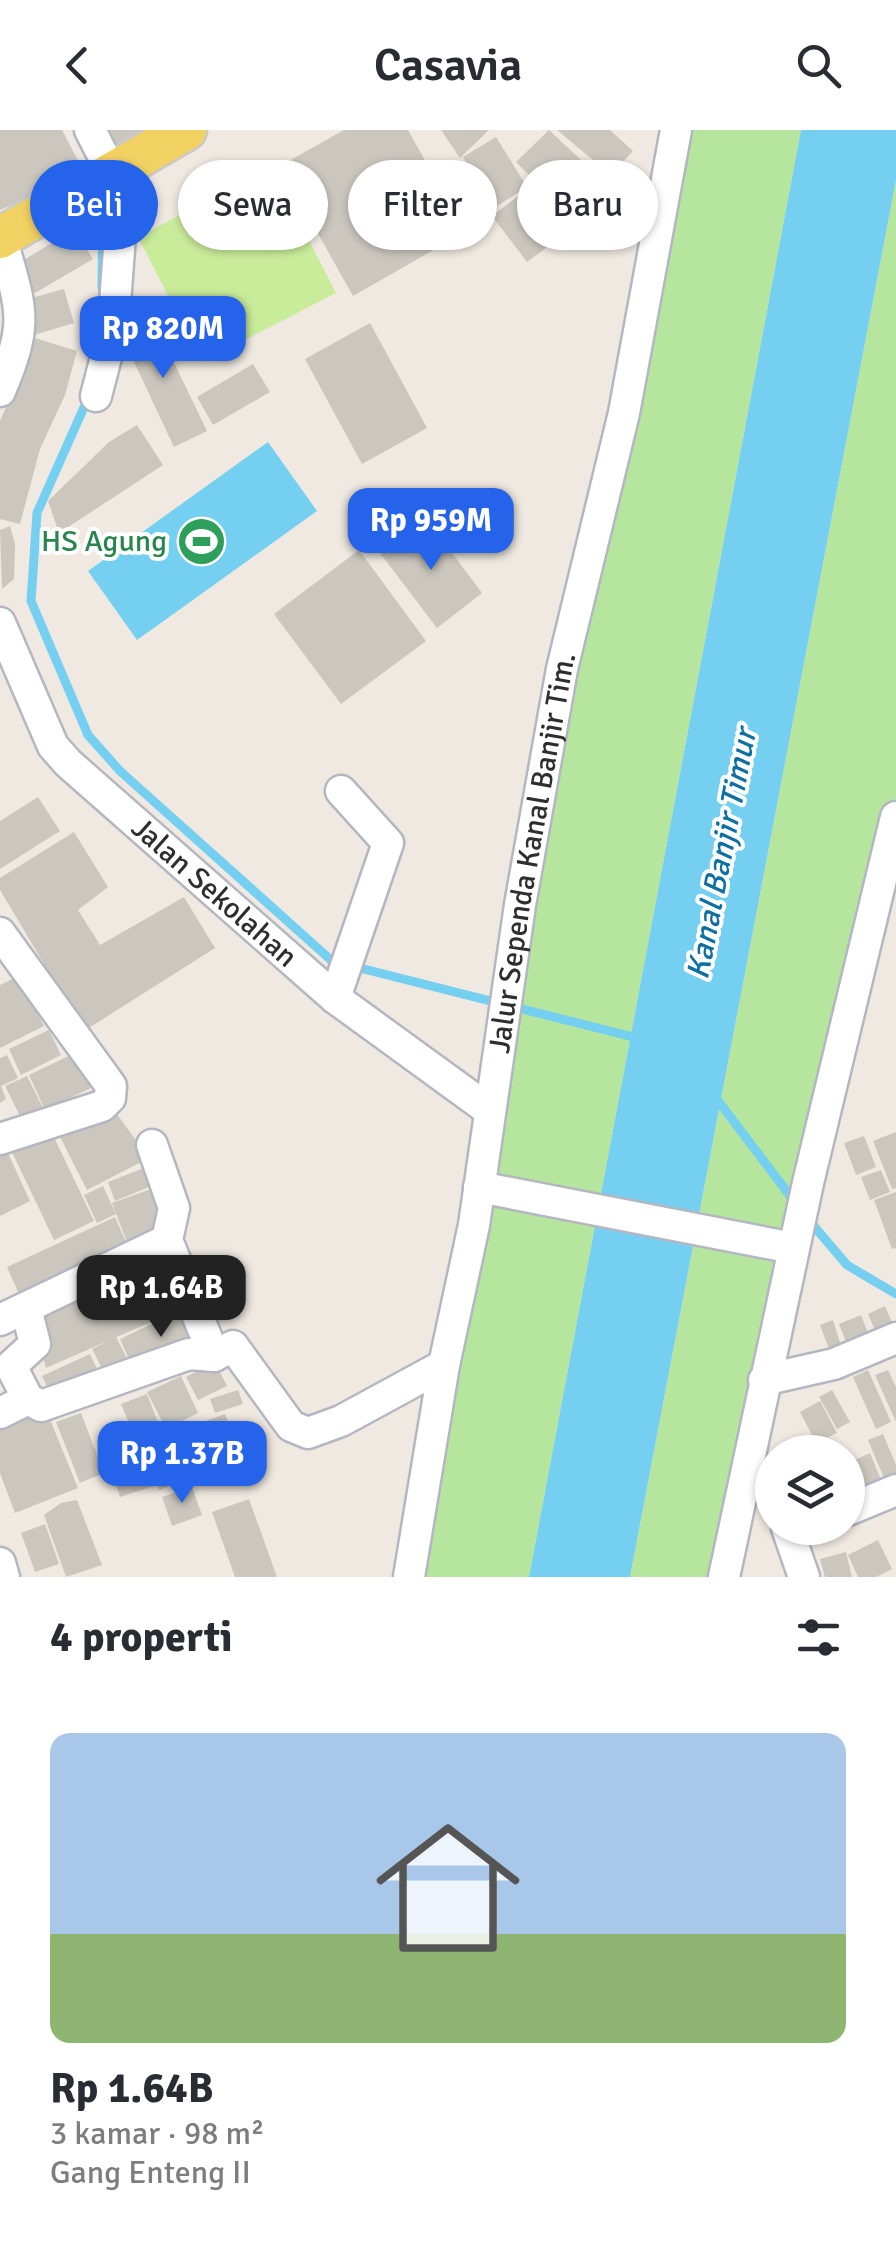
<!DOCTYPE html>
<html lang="id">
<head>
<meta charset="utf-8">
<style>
  body { margin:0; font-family:Signika,sans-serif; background:#f2f2f3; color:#2b2b33; height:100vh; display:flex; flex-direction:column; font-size:38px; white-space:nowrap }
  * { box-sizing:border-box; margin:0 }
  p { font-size:32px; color:#7c7c81 }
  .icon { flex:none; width:55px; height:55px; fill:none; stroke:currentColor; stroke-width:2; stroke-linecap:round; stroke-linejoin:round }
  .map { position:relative; height:1447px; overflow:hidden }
  .drawer { display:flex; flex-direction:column; background:#fff; flex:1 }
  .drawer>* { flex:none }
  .guide { position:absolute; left:30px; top:30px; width:838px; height:90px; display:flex; gap:20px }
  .fabs { position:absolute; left:755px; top:1305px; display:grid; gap:20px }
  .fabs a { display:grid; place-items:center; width:110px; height:110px; border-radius:50%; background:#fff; box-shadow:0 2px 8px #0004; font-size:50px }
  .price { position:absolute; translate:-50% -85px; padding:0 22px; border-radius:20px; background:#2563eb; color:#fff; font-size:32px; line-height:65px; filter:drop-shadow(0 2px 5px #0008) }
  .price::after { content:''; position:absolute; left:50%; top:60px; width:30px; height:22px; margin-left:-15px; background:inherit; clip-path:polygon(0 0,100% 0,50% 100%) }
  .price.selected { background:#222; color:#fff }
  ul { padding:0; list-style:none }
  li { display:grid; align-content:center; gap:20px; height:530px; padding:0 50px }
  li span { display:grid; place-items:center; height:310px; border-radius:20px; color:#555 }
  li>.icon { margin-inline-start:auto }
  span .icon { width:180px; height:180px; fill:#fffc; stroke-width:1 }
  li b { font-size:42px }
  h2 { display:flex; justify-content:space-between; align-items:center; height:120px; padding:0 50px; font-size:42px }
  .chip { padding:0 35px; border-radius:45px; background:#fff; box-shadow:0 2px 8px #0004; font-size:35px; line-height:90px }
  .chip.selected { background:#2563eb; color:#fff }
  header { display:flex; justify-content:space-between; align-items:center; height:130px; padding:0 50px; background:#fff; font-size:45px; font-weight:600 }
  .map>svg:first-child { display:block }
</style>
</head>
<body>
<header><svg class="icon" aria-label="back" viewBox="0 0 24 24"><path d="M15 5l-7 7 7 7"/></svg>Casavia<svg class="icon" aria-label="search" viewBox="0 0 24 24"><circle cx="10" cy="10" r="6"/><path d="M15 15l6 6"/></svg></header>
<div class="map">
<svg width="896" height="1447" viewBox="0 0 896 1447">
  <rect width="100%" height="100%" fill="#efe9e1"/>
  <path fill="#b6e59e" d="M676,0H801L529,1447H409Z
    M896,50V687L720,1447H630Z"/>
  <path fill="#c9ec9a" d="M271,37L336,163L202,232L138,107Z"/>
  <path fill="#75cff0" d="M801,0H896V50L630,1447H529Z
    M268,312L317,381L137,510L88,441Z"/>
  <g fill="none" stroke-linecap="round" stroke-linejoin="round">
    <path stroke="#75cff0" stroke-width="9" d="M102,157L103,62
      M89,266L37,383L31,471L88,605L120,641L332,831L637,908
      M716,968L797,1075
      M807,1088L847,1135L896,1164"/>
  </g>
  <path fill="#cbc7bf" d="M0,0H62L85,44L0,80Z
    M93,0H143L104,21Z
    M344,0H408L465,102L353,166L280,36Z
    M441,0H489L460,28Z
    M549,0L581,30L547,63L516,32Z
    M557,0H610L633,21L611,45Z
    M496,7L527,57L494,78L463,27Z
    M592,33L623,66L582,103L552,69Z
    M534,54L569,101L527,132L492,86Z
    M75,99L93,129L35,163L17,134Z
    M64,159L74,193L34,205L24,170Z
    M151,185L207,301L174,317L119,200Z
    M370,193L427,298L362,334L305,229Z
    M35,208L77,221L65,265L40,319L20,394L0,389V291Z
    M253,234L270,262L213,295L197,267Z
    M137,295L163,335L59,403L48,371L109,312Z
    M426,388L482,463L437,498L380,423Z
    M10,396L15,414L14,449L2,459L0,400Z
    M359,420L426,511L341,574L274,484Z
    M38,667L60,701L0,739V691Z
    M74,702L108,757L78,780L100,815L184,767L215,818L84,901L0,760V748Z
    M19,846L44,896L0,918V855Z
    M49,900L61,925L21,945L9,919Z
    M77,922L93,957L45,980L29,945Z
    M7,925L18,948L1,956L6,969L0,973V928Z
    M27,946L44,980L22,990L5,956Z
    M111,976L149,1028L87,1060L59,1005Z
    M51,1001L94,1091L54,1110L11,1020Z
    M896,1002V1058L892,1059L873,1011Z
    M864,1006L876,1037L856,1045L844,1013Z
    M6,1019L30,1071L0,1086V1022Z
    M149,1036L156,1054L115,1071L108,1052Z
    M881,1040L890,1062L870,1070L861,1047Z
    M103,1056L116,1084L97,1093L84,1065Z
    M154,1058L168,1100L128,1115L112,1073Z
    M896,1062V1118L892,1119L874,1070Z
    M115,1087L132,1126L24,1175L7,1137Z
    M168,1117L190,1175L46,1238L29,1182Z
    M885,1176L896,1202L880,1212L868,1184Z
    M187,1177L202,1211L135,1243L120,1209Z
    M861,1185L873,1215L851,1224L839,1194Z
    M833,1190L843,1222L832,1227L820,1195Z
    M116,1207L134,1242L110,1254L92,1219Z
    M90,1224L100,1245L52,1267L42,1246Z
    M215,1232L227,1256L198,1270L186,1247Z
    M868,1240L891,1292L876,1299L853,1247Z
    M888,1240L896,1257V1292L875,1245Z
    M181,1246L198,1283L166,1299L147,1262Z
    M238,1260L243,1274L215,1283L210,1269Z
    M832,1260L850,1292L837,1299L819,1267Z
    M147,1264L165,1310L140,1319L121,1274Z
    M820,1271L837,1303L816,1313L800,1282Z
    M45,1277L78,1358L15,1383L0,1343V1294Z
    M81,1283L104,1343L80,1353L56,1292Z
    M225,1284L233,1302L181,1327L170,1304Z
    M253,1301L265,1340L236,1350L223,1311Z
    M883,1304L896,1335V1351L887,1355L868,1310Z
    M169,1315L183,1351L159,1360L146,1323Z
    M144,1323L154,1356L120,1367L109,1334Z
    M870,1323L886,1362L867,1370L850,1332Z
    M192,1357L202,1385L172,1396L162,1367Z
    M249,1369L277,1447H235L212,1382Z
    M77,1370L102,1435L66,1447L44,1385L61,1373Z
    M45,1394L59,1434L35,1442L21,1403Z
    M878,1410L892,1439L876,1447H858L848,1425Z
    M846,1422L852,1447H825L820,1429Z"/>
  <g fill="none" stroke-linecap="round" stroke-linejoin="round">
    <defs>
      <g id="minor">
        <path d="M90,0L112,43"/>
        <path d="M0,261C30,191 21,178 1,107"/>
        <path d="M96,266L113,200L120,106L129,78V33"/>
        <path id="s1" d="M0,493L53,616L68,633L335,868L489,980"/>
        <path d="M0,803L111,956L110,968L102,976L0,1009"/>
        <path d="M335,868L388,713L341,661"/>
        <path d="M152,1015L174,1078L167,1110L214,1226"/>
        <path d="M479,1057L793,1118"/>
        <path d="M26,1178L35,1214L11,1236L28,1269"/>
        <path d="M0,1190L167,1110"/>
        <path d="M764,1250L834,1234L896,1208"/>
        <path d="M0,1283L28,1269L41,1276L189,1224L214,1226L233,1216L291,1296L308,1303L341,1291L444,1235"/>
        <path d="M848,1380L896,1360"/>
        <path d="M787,1398L804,1447"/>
        <path d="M0,1433L4,1447"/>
        <path id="s2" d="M409,1447L444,1235L474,1095L520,775L562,539L624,283L676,0"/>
        <path d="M724,1447L808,1053L896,687"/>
      </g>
      <path id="major" d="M0,108L186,0"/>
    </defs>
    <use href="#minor" stroke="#b4b7c1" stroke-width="35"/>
    <use href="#major" stroke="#c9c9c9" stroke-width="45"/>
    <use href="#minor" stroke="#fff" stroke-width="30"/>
    <use href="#major" stroke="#f2d163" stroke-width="40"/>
  </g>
  <defs>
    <symbol id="stadium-disc" viewBox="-11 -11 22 22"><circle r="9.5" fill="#2e9e5b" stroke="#fff"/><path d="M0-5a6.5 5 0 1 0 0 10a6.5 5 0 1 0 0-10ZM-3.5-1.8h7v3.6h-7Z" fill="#fff"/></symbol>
  </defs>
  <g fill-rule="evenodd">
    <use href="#stadium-disc" x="174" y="384" width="55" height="55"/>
  </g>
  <g text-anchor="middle" stroke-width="8" stroke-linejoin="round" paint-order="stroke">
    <g font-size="30" fill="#27864d" stroke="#fff" text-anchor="end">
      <text x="167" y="421">HS Agung</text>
    </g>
    <g font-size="30" fill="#2e2e2e" stroke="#fff">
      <text dy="10" stroke="none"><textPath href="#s2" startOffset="735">Jalur Sependa Kanal Banjir Tim.</textPath></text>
      <text dy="10" stroke="none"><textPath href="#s1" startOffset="352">Jalan Sekolahan</textPath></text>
    </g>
    <g font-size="32" font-style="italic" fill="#0d6fa3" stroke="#fff">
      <text transform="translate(721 724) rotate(-79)" y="11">Kanal Banjir Timur</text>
    </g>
  </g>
</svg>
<div class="fabs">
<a><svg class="icon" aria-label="layers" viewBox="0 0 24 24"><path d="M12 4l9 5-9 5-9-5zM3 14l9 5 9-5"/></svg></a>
</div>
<b class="price" style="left:163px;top:251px">Rp 820M</b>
<b class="price" style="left:431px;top:443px">Rp 959M</b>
<b class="price selected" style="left:161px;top:1210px">Rp 1.64B</b>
<b class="price" style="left:182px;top:1376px">Rp 1.37B</b>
<div class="guide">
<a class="chip selected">Beli</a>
<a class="chip">Sewa</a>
<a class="chip">Filter</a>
<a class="chip">Baru</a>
</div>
</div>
<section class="drawer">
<h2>4 properti<svg class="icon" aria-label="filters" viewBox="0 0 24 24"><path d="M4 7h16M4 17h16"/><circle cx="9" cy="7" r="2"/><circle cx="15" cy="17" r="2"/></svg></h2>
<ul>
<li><span style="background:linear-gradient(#a9c7e8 65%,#8fb573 0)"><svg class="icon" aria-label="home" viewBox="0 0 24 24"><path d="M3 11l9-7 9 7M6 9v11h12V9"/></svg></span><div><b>Rp 1.64B</b><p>3 kamar · 98 m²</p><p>Gang Enteng II</p></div></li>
</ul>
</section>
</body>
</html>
